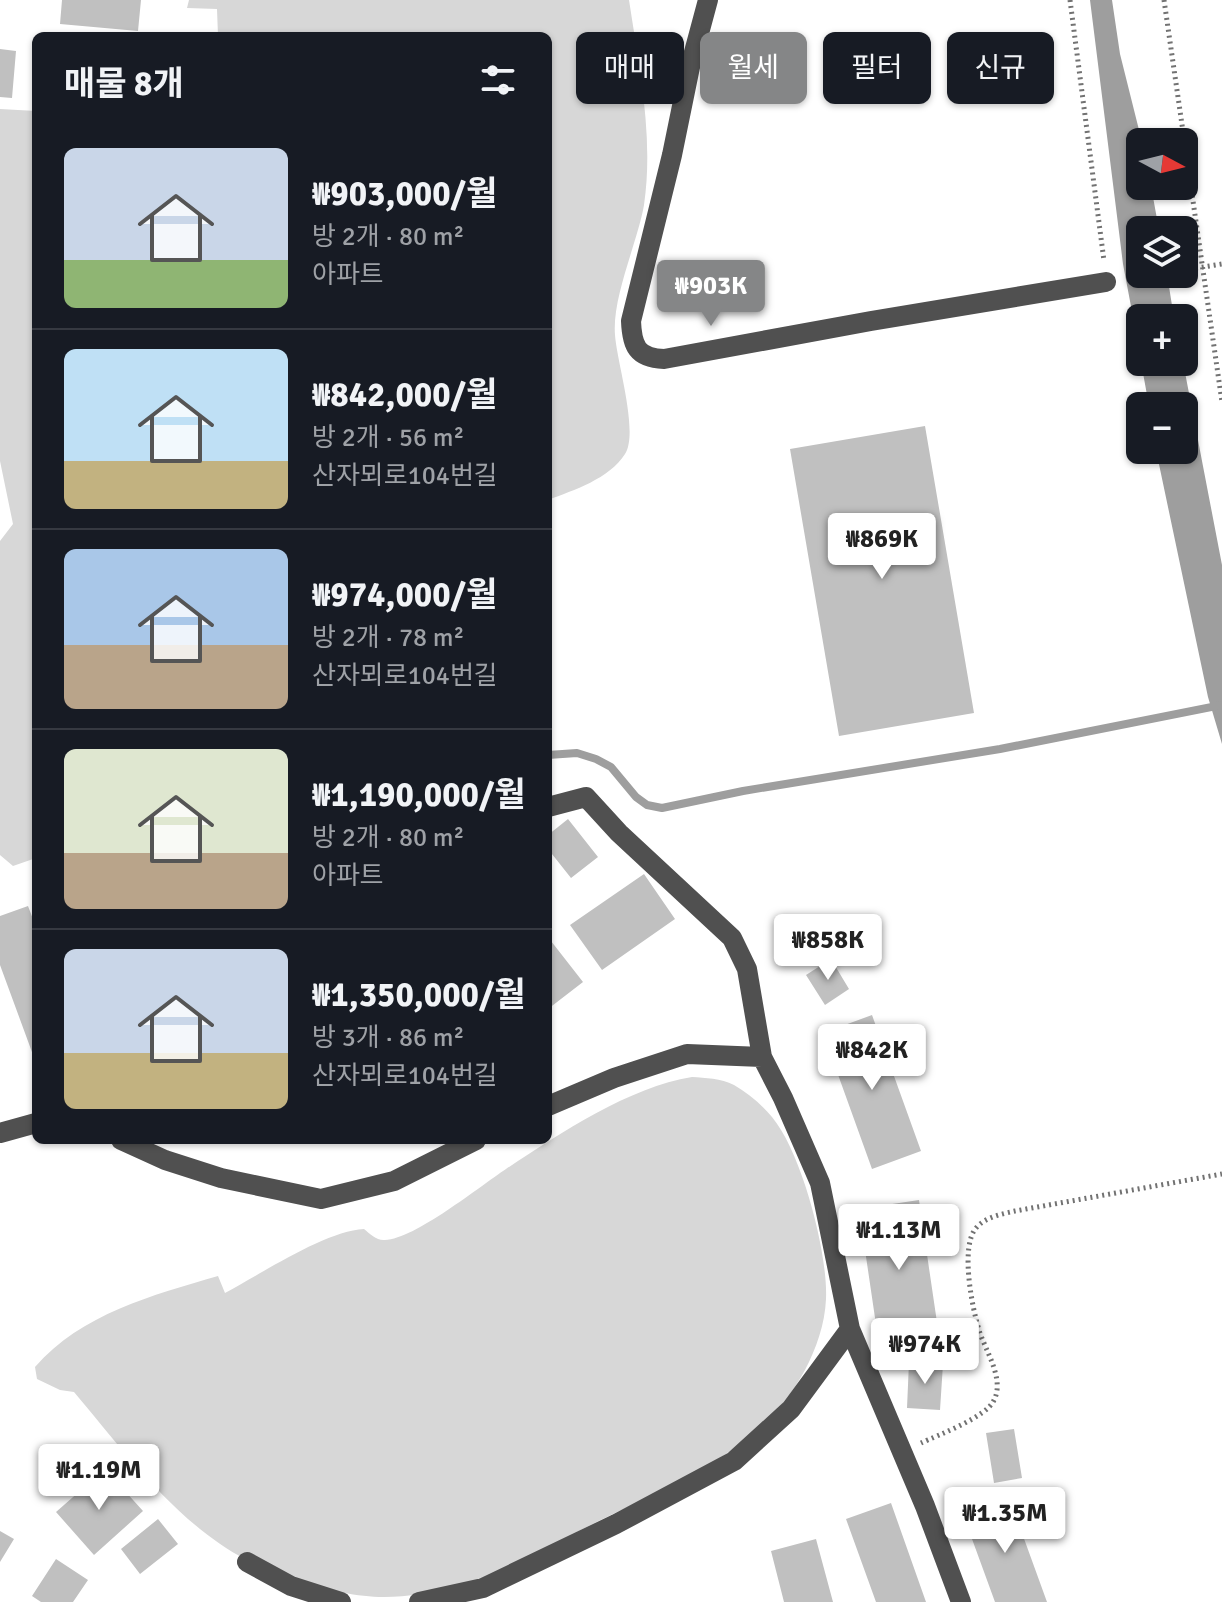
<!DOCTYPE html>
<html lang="ko">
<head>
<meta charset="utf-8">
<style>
  body { margin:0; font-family:Signika,"Noto Sans KR",sans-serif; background:#20242c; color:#f1f3f6; height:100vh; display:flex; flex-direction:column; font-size:30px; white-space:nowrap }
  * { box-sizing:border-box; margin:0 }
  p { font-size:26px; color:#9ea1a6 }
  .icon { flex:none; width:44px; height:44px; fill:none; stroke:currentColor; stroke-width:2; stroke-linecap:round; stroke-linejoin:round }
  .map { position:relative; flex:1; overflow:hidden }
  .panel { position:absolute; left:32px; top:32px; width:520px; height:1112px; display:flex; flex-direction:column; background:#171b24; border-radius:12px; box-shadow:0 2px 6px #0004 }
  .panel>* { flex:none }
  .banner { position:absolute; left:576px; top:32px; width:526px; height:72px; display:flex; gap:16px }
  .needle { width:52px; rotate:97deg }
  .buttons { position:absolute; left:1126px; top:128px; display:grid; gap:16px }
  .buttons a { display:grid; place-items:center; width:72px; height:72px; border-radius:12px; background:#171b24; box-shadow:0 2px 6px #0004; font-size:40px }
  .price { position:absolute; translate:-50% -68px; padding:0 18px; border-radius:8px; background:#fff; color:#222; font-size:26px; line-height:52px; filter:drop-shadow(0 2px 4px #0008) }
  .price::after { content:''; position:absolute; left:50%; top:48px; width:24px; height:18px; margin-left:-12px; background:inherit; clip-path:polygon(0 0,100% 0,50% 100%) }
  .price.current { background:#858687; color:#fff }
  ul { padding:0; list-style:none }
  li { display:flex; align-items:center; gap:24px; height:200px; padding:0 32px }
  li+li { border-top:2px solid #363941 }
  li span { display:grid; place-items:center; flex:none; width:224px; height:160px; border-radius:12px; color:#555 }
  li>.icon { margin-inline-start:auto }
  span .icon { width:96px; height:96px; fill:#fffc; stroke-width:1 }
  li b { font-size:34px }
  h2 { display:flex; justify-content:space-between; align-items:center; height:96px; padding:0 32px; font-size:34px }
  .tag { padding:0 28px; border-radius:12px; background:#171b24; box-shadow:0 2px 6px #0004; font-size:28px; line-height:72px }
  .tag.current { background:#858687; color:#fff }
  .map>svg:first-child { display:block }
</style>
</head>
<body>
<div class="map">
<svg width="1222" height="1602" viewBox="0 0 1222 1602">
  <rect width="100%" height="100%" fill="#fff"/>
  <path fill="#d7d7d7" d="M189,0H629C639,67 654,137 644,205C637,244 612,297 615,335C617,363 639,432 625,454C609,479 574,490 548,500V36H218L217,9L187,8Z
    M0,109L36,111V858L13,866L0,855V541L13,524L0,461Z
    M692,1077C705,1078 721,1078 734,1085C748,1093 761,1104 772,1117C802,1153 828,1253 826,1299C825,1324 816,1349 805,1370C764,1446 683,1481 609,1516C562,1538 512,1571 463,1585C394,1602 361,1602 294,1578C278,1572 262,1567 247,1560C178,1525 123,1450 74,1392L60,1390L37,1379L35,1367C81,1314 153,1295 218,1276L225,1293C261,1274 325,1231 364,1229C370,1234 377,1241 385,1240C415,1239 480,1186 506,1169C559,1134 629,1087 692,1077Z"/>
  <path fill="#9e9e9e" d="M1090,0H1112L1120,54L1142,142L1140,186H1151L1159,230H1140V274H1167L1174,318H1140V354L1123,264Z
    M1141,362H1183L1222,565V744L1208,697L1156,450H1184V406H1149Z"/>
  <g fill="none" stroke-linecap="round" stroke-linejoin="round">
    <path stroke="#9e9e9e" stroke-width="8" d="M548,755L577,753L596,759L611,767L636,797L647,805L662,808L743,791L1000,749L1222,705"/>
  </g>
  <path fill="#c0c0c0" d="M62,0H141L138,31L60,24Z
    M0,49L16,51L12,98L0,97Z
    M925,426L974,713L839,736L790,449Z
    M568,819L598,857L571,878L548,849V835Z
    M644,874L675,919L602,970L570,925Z
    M28,906L36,927V1063L0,965V916Z
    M551,941L583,982L548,1009V943Z
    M831,959L849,989L825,1005L806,975Z
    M872,1015L921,1151L872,1169L823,1033Z
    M919,1200L939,1336L879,1345L859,1209Z
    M909,1362L943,1364L940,1410L907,1408Z
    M1014,1429L1022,1478L994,1483L986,1433Z
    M105,1469L143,1511L94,1555L56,1512Z
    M1010,1500L1047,1602H995L964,1517Z
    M891,1503L926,1602H876L846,1519Z
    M158,1519L178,1544L140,1574L121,1549Z
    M0,1531L14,1539L0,1562Z
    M816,1539L833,1602H784L771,1551Z
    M56,1559L88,1580L73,1602H41L32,1596Z"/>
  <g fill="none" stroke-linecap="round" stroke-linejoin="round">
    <path stroke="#727272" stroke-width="5" stroke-dasharray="2 4" stroke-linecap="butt" d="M1070,0L1104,261
      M1164,0L1222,402
      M1184,270L1222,264
      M1127,279L1159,274
      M921,1443C938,1435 987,1417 994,1400C1005,1379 985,1350 979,1330C972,1307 960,1247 976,1228C985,1217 1002,1214 1015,1211L1222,1174"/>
    <path stroke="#505050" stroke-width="20" d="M708,0L690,67L672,155L631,321C632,346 637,358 664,359L871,321L1106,282
      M548,807L586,797L619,833L732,938L747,969L762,1057
      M548,1106L614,1078L687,1054L762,1057L783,1098L820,1183L850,1329L925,1506L961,1602
      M0,1133L36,1123
      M121,1140L165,1160L221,1178L321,1199L394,1181L476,1140
      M247,1562L291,1586L341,1602
      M419,1602L483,1588L616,1524L734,1461L791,1409L850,1329"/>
  </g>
</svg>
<div class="buttons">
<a><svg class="needle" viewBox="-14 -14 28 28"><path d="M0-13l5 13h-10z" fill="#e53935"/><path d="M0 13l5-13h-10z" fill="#9ea1a6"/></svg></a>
<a><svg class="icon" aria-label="layers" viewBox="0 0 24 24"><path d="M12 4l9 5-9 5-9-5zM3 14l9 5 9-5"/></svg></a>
<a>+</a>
<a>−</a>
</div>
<b class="price current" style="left:711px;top:328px">₩903K</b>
<b class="price" style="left:882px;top:581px">₩869K</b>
<b class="price" style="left:828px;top:982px">₩858K</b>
<b class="price" style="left:872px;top:1092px">₩842K</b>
<b class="price" style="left:899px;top:1272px">₩1.13M</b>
<b class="price" style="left:925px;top:1386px">₩974K</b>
<b class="price" style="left:99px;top:1512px">₩1.19M</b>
<b class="price" style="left:1005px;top:1555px">₩1.35M</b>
<div class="banner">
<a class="tag">매매</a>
<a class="tag current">월세</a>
<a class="tag">필터</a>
<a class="tag">신규</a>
</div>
<section class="panel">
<h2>매물 8개<svg class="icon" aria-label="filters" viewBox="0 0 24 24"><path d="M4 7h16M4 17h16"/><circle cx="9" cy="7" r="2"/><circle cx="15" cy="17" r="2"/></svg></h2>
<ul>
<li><span style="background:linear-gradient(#c9d6e8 70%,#8fb573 0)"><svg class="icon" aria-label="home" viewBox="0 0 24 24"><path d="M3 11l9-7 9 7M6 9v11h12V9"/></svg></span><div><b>₩903,000/월</b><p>방 2개 · 80 m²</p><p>아파트</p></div></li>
<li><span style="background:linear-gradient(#bfe0f5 70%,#c2b280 0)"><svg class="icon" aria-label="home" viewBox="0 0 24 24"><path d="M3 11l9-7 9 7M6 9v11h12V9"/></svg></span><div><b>₩842,000/월</b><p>방 2개 · 56 m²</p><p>산자뫼로104번길</p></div></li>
<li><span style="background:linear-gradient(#a9c7e8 60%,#b9a48a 0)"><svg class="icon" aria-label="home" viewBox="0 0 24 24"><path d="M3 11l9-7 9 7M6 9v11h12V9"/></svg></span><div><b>₩974,000/월</b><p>방 2개 · 78 m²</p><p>산자뫼로104번길</p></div></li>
<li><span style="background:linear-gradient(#dfe7d0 65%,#b9a48a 0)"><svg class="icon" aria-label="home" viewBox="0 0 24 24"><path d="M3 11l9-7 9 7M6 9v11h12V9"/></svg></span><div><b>₩1,190,000/월</b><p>방 2개 · 80 m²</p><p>아파트</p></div></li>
<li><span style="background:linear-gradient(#c9d6e8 65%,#c2b280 0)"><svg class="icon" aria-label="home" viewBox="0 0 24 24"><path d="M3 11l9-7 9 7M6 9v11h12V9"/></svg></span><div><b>₩1,350,000/월</b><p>방 3개 · 86 m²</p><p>산자뫼로104번길</p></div></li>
</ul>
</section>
</div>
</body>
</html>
